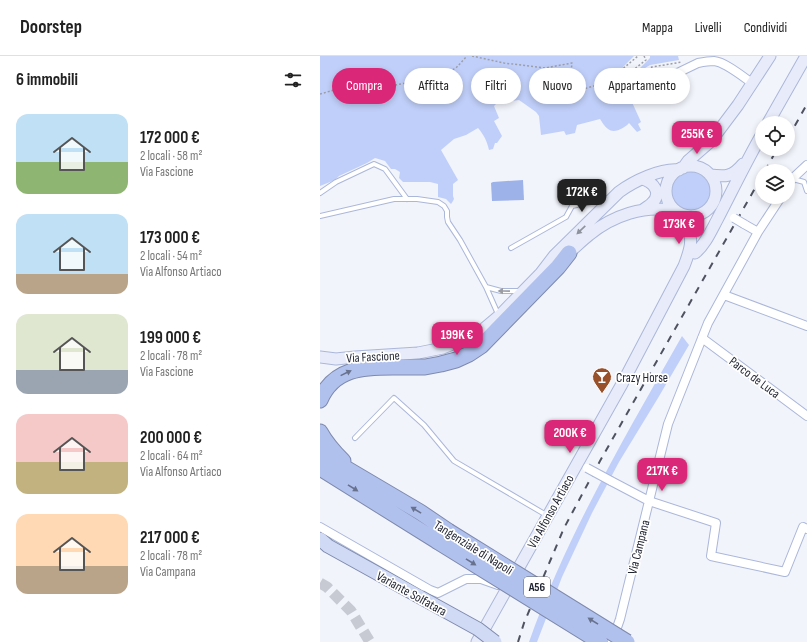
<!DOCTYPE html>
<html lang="it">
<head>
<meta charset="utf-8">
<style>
  body { margin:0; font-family:"Sofia Sans Condensed",sans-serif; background:#f2f2f2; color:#222; height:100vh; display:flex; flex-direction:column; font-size:15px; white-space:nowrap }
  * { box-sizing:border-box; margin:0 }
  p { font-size:13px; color:#767676 }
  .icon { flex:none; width:22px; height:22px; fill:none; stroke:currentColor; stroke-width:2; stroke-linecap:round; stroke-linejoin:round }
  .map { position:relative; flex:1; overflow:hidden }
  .drawer { display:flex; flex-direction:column; background:#fff; width:320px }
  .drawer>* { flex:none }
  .banner { position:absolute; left:12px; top:12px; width:380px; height:36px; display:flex; gap:8px }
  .fabs { position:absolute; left:435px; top:60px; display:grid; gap:8px }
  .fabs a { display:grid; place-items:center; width:40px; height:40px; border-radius:50%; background:#fff; box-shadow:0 2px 6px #0003; font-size:20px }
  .price { position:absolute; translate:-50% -34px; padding:0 9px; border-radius:8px; background:#db2777; color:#fff; font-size:13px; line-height:26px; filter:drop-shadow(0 1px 2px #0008) }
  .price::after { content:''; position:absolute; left:50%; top:24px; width:12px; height:9px; margin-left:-6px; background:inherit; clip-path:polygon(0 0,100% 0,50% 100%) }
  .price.on { background:#222; color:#fff }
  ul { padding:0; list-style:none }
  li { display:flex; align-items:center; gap:12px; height:100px; padding:0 16px }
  li span { display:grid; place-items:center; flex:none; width:112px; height:80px; border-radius:12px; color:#555 }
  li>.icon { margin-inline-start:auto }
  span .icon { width:48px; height:48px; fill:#fffc; stroke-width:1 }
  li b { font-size:17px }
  h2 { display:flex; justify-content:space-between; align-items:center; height:48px; padding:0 16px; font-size:17px }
  .tag { padding:0 14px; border-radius:18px; background:#fff; box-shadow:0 2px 6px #0003; font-size:14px; line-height:36px }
  .tag.on { background:#db2777; color:#fff }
  header { display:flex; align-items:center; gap:24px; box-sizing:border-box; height:56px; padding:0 20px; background:#fff; border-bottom:1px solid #e0e0e0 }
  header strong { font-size:19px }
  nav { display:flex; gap:22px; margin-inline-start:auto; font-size:14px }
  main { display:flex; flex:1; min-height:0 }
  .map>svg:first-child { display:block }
</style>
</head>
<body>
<header>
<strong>Doorstep</strong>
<nav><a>Mappa</a><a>Livelli</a><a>Condividi</a></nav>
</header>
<main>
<section class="drawer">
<h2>6 immobili<svg class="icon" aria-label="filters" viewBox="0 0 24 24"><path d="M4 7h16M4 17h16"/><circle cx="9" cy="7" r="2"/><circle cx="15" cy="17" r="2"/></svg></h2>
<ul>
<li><span style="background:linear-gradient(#bfe0f5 60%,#8fb573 0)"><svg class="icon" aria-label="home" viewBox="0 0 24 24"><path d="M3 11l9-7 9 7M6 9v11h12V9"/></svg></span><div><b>172 000 €</b><p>2 locali · 58 m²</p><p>Via Fascione</p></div></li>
<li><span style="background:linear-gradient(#bfe0f5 75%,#b9a48a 0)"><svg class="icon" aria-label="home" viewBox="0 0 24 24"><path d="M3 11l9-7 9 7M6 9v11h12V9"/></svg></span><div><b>173 000 €</b><p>2 locali · 54 m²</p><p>Via Alfonso Artiaco</p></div></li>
<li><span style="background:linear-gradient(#dfe7d0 70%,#9aa5b1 0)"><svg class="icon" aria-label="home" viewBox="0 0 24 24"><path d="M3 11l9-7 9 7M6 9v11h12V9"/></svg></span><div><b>199 000 €</b><p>2 locali · 78 m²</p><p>Via Fascione</p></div></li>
<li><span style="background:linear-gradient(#f6c9c9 60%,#c2b280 0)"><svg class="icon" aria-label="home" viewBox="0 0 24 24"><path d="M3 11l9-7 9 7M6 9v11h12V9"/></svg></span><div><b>200 000 €</b><p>2 locali · 64 m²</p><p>Via Alfonso Artiaco</p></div></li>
<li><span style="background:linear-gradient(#ffd9b3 65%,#b9a48a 0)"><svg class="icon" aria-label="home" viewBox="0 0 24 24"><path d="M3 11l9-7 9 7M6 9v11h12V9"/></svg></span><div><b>217 000 €</b><p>2 locali · 78 m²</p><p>Via Campana</p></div></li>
</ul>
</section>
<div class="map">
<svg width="487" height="586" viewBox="0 0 487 586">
  <rect width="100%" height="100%" fill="#f2f4fc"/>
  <path fill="#c0cff9" d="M0,0H314L303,11L310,32L311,44L321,66L318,68L321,74L317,76L309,67C305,72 294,78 288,73C285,71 282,66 280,63L257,69L255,77L246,79L244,75L221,79L219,60L216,56L199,44L177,47L174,50L179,62L174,65L182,80L177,87H175L173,93L169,94C167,85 164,79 158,72L146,79L134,83L121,94L138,124L133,128V140L134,143L133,145L131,148L126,143L118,141V128L110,126H83L79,122L80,116L75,113H71L65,105L55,102L47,107L19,120L15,124L0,130Z
    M330,0H358L359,4L330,9L317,17L316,16L330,2Z
    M350 135a21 21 0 1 1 42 0a21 21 0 1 1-42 0Z
    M362,280L369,289L338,342L299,406L272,457L242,521L217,586H209C247,478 306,379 362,280Z"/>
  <path fill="#9eb2ea" d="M203,124L204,144L172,145L171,127L173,126Z"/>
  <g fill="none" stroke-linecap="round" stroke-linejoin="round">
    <path stroke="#c8cad3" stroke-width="11" stroke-dasharray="11 5.5" stroke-linecap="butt" d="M0,527L7,531L31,555L50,586"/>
    <defs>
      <path id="lane" d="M473,123L484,126L487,135
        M0,137L16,126L54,108L65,113L87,143
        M0,160L74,143H97L118,146L124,150L127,155V161L128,166L140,184L166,231L178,258
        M191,192L246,161L252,150L290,142
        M166,231L181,235H201
        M35,382L74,342L104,369L134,405L228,460"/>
      <path id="street" d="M316,37L378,7C383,6 388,5 394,5C405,6 422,20 432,27
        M468,130L472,123L487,109
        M438,176L461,141
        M404,239L487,270
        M382,282L487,360
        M291,425L329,445L396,467L391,500L465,516L483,471L487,473
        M0,471L110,534L118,537L146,523H161L178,529
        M292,586L300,563L348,368L388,267L438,176L424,168"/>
      <path id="secondary" d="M448,67L486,0
        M346 135a25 25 0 1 1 50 0a25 25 0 1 1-50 0Z
        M363,112L368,105L391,85L418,49L450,0
        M390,119C406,121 412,121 423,108
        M322,123C334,126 343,138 331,148C329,150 325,152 323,154
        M375,197C385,189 391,175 397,164C412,135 426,106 442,78
        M243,201C252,195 260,186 269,179C292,160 325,148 355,155
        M0,301L16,303L35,301L98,297L123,292L148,282L160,276L179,260L221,217L234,200L299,136C314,125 341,112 359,114
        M157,586L302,328L364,210C373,187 374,180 360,158"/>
      <path id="primary" d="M0,483L8,490L100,541"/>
      <path id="highway" d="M0,344C14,312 43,311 73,311C84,311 94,311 105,311L121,308L136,304L149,298L161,290L238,211L249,197
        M0,376C6,387 14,396 23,405
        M0,397L100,456L128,475
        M0,412L117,485"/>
    </defs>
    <use href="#lane" stroke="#abb7d9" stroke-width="6"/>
    <use href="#street" stroke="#abb7d9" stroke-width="10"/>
    <use href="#secondary" stroke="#abb7d9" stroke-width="13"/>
    <use href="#primary" stroke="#7e8aac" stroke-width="15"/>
    <use href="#highway" stroke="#7e8aac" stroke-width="17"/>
    <path stroke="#9c9ea8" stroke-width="1.5" stroke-dasharray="2 2" stroke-linecap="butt" d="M152,0L184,7L225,12L252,7L251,16L218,30L224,35H257L287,26L318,0
      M324,0L326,4L313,14L312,20L321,18L332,11L362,6
      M0,38L18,33L65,31L118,21L136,12L147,0"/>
    <use href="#lane" stroke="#fff" stroke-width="4"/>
    <use href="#street" stroke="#fff" stroke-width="8"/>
    <use href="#secondary" stroke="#e8ecfa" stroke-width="11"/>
    <use href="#primary" stroke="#d0daf5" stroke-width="13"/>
    <use href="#highway" stroke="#b1c1ee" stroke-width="15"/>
    <path stroke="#4f535f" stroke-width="2" stroke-dasharray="7 7" stroke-linecap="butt" d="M468,82L487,48
      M445,115L457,93
      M198,586L204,567L244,472L280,405L442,120"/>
    <defs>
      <path id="street-bridge" d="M414,162L424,168
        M267,412L291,425"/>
      <path id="primary-bridge" d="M100,541L158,573L175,586"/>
      <path id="highway-bridge" d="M128,475L307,586
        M117,485L280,586"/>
    </defs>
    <use href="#street-bridge" stroke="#abb7d9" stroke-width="10" stroke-linecap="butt"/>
    <use href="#primary-bridge" stroke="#7e8aac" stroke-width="15" stroke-linecap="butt"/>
    <use href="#highway-bridge" stroke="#7e8aac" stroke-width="17" stroke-linecap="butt"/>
    <use href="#street-bridge" stroke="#fff" stroke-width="8"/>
    <use href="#primary-bridge" stroke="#d0daf5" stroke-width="13"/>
    <use href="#highway-bridge" stroke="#b1c1ee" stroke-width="15"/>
  </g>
  <defs><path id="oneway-solid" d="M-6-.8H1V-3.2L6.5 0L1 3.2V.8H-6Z"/></defs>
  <use fill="#8e929f" href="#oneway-solid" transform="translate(261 174) rotate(136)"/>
  <use fill="#9a9ca2" href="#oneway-solid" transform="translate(184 235) rotate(-179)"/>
  <g fill="#68728f">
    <use href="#oneway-solid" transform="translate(26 317) rotate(-26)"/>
    <use href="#oneway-solid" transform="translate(33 432) rotate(32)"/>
    <use href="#oneway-solid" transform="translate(96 454) rotate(-149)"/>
    <use href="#oneway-solid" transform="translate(151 506) rotate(32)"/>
    <use href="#oneway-solid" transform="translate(273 565) rotate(-148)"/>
  </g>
  <defs>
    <symbol id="bar-pin" viewBox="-11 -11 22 30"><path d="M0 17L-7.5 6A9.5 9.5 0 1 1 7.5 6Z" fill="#98512a" stroke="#fff"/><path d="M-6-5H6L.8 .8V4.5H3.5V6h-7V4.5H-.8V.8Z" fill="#fff"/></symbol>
  </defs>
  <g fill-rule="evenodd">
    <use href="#bar-pin" x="271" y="310" width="22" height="30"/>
  </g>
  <g text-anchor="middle" stroke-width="3.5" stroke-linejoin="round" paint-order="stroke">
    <rect fill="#fff" stroke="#62656e" stroke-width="1" x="204" y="521" width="26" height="20" rx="3"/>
    <g font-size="12" font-weight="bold" fill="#1f2330">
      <text x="217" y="535">A56</text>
    </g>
    <g font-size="13" fill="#1f2330" stroke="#fff">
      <text transform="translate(53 300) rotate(-3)" y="5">Via Fascione</text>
      <text transform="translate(435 321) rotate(37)" y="5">Parco de Luca</text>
      <text transform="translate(230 455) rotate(-61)" y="5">Via Alfonso Artiaco</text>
      <text transform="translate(154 491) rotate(32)" y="5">Tangenziale di Napoli</text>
      <text transform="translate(318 491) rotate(-76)" y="5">Via Campana</text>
      <text transform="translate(92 537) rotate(29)" y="5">Variante Solfatara</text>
    </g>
    <g font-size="13" fill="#1f2330" stroke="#fff" text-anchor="start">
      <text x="296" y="326">Crazy Horse</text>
    </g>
  </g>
</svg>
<div class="fabs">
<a><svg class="icon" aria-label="locate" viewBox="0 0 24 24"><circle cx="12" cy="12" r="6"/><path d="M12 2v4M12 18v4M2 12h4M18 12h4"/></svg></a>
<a><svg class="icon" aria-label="layers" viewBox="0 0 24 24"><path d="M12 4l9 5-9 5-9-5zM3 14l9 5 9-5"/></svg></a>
</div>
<b class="price" style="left:377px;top:99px">255K €</b>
<b class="price on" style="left:262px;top:157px">172K €</b>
<b class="price" style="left:359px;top:189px">173K €</b>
<b class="price" style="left:137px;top:300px">199K €</b>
<b class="price" style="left:250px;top:398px">200K €</b>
<b class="price" style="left:342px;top:436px">217K €</b>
<div class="banner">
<a class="tag on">Compra</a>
<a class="tag">Affitta</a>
<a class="tag">Filtri</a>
<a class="tag">Nuovo</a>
<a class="tag">Appartamento</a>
</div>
</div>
</main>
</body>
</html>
